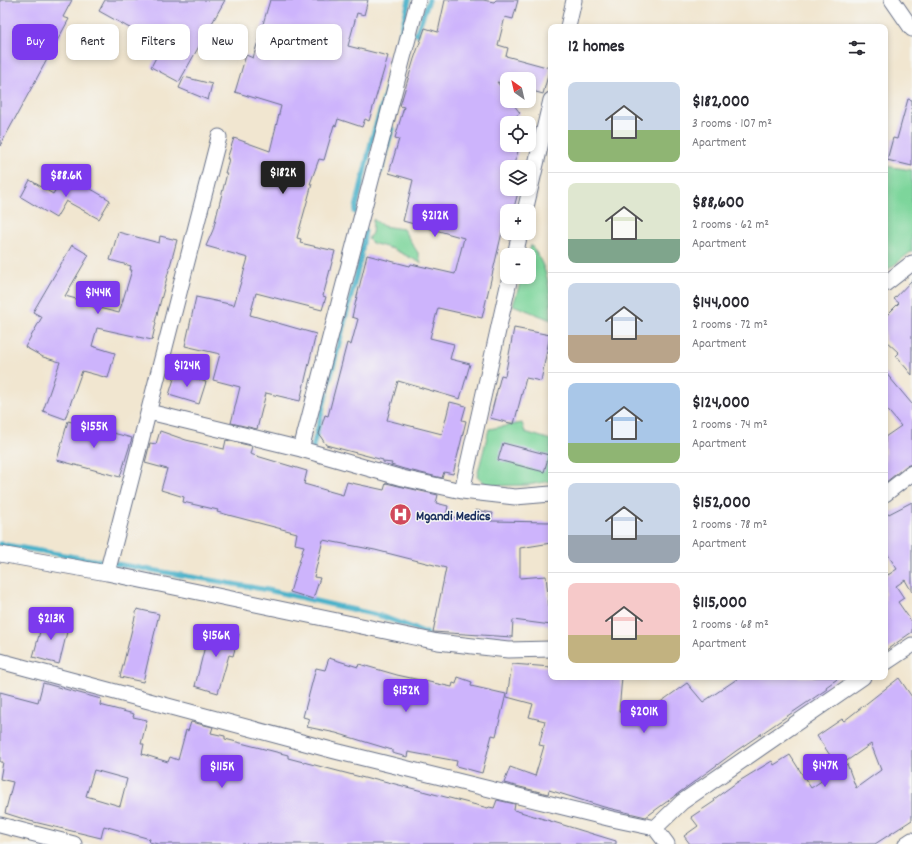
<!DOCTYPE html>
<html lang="en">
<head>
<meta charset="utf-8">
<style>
  body { margin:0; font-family:Dekko,sans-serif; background:#f2f2f3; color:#2b2b33; height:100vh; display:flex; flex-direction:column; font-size:15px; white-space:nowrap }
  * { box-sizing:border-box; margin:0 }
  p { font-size:13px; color:#7c7c81 }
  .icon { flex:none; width:22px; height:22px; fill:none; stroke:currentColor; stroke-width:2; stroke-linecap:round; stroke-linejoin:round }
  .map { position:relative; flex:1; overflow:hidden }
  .drawer { position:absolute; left:548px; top:24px; width:340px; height:656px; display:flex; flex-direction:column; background:#fff; border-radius:8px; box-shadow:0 2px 6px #0003 }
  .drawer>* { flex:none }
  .hud { position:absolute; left:12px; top:24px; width:380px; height:36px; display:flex; gap:8px }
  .needle { width:26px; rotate:326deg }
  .buttons { position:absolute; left:500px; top:72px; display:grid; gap:8px }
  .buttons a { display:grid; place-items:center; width:36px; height:36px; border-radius:8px; background:#fff; box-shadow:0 2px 6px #0003; font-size:20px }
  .price { position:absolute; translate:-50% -34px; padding:0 9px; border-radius:4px; background:#7c3aed; color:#fff; font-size:13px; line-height:26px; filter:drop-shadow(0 1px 2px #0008) }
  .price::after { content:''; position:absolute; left:50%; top:24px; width:12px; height:9px; margin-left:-6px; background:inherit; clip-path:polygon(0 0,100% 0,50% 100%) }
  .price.selected { background:#222; color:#fff }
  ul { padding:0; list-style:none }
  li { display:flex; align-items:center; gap:12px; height:100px; padding:0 20px }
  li+li { border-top:1px solid #e1e1e2 }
  li span { display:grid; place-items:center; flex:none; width:112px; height:80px; border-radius:8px; color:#555 }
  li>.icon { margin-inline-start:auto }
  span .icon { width:48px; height:48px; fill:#fffc; stroke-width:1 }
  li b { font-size:17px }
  h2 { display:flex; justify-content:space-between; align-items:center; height:48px; padding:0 20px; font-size:17px }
  .pill { padding:0 14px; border-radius:8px; background:#fff; box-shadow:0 2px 6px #0003; font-size:14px; line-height:36px }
  .pill.selected { background:#7c3aed; color:#fff }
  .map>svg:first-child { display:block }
</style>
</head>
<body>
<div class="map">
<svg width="912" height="844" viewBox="0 0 912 844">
  <rect width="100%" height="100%" fill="#f6f6f2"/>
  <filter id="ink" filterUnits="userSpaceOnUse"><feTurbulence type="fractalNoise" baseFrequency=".025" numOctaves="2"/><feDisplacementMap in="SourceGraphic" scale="8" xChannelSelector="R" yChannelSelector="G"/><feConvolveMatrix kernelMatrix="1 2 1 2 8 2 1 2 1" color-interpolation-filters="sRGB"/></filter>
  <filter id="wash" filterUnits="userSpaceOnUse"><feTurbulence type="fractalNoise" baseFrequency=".012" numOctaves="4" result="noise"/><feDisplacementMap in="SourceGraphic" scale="16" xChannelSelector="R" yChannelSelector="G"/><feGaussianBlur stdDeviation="0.9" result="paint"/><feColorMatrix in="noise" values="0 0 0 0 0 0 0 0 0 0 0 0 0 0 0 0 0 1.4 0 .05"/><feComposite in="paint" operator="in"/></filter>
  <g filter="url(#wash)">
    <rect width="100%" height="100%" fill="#f1e6d0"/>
    <path fill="#7dd59b" stroke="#4c827c" d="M885,166L912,170V251L885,272Z
      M373,219L383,226L403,229L418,253L421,263L393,249L372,243L368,239L372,233Z
      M531,245C549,270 551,290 551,320L513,305L522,277H529L528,255Z
      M522,423L525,432L551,440V481L528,485L488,486L477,476L489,429Z"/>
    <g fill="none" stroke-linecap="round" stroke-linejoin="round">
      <path stroke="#4cb2ca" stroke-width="5" d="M416,34L429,0
        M381,171L392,129
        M355,212L372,138L384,99L409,0
        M312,451L360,261L365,231
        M0,544L268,590L381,616L427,633"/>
    </g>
    <g id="blocks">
      <path fill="#cdb4fc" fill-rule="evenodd" d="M0,0H72L63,17L69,19L0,146Z
        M105,0H225L179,82L151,67L162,46L99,11Z
        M270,0H368L364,15L357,13L348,46L388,56L369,121L365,119L362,127L338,119L336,126L334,125L324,160L319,159L310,184H312L297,238L301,239L300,243L335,251L323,296L326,297L322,310L256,293L250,315L316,334L300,401L266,393L257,429L231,423L240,387L213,380L220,354L185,346L196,297L234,305L248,258L206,246L213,230L227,173H225L229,159H227L234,138L270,151L281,106L235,92L246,55L253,58Z
        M445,0H483L494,2L496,0H518L513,19L505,17L498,45L508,48L506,56L550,68L543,94L529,90V79H507V84L497,82L507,95V101H511L520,113L507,123V145H520L513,167H507L506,189H519L513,211H507L482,318L438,308L430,338L454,344L450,359L470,364L460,399L398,381L387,420L442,434L450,402L466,406L462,420L466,421L453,474L444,472L442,478L404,469L391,465L392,463L383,462V460L326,445L319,434L325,415L328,416L347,343L351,345L358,319L352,317L367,255L410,266L411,264L455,274L464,238L403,221L413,180L389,173L399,139L395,138L404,107L400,106L414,59L425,28L438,32Z
        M184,77L212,84L208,100L179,88Z
        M908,99L912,100V166L887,160L893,138L897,139Z
        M65,174L110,200L99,219L66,201L56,218L21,197L30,180L53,194Z
        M118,232L159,243L160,236L177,240L155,322L156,323L152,340L97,328L92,346L115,353L108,378L82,371L65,419L43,411L60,362L43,357L25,347L42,317L33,312L72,245L89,255L65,296L84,301L83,304L119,313L132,270H130L131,266L110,260Z
        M912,280V375L896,356L899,353L885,340V317L899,303L894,299Z
        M514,328L550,335L541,381L526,378L514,424L490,418L501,375L505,376Z
        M176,372L206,382L199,404L169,395Z
        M885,372L912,404V464L906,466L885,483V437L901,426L885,407Z
        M68,421L132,438L120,477L57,460Z
        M160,431L186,440L224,449L226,440L252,446L250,454L307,471L304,484L343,495L347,482L384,490L386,483L438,495L436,503L448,506L446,516L473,520L475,510L493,513L491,521L551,522V543L520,548V578L546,576L551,625L513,620L512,637L433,632L446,568L375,550L323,540L314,577L320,578L313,599L290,592L304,546L295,544L297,533L217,512L218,510L183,502L184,497L161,490L167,469L145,463L150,443L156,444Z
        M503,443L549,455L544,472L498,460Z
        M912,502V592L905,580L896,586L904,598L898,602L912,622V632L885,651V570L888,575L897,569L885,550V516Z
        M137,609L159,614L143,682L120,677Z
        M44,617L69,624L59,664L33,657Z
        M210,626L239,634L233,656L229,655L218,693L195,686Z
        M329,658L358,667L359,664L397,675L452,687L453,683L456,684L458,677L472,682L471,686L506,694L496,736L492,735L482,773L456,766L457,761L408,752L407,757L392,753V750L336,733L307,727L310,719L303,717L316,668L325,670Z
        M512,664L551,667V677H622L619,711L641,716L687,683L703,702L740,677H840L826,687L827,689L736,751L646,817L604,807L549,790L548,794L504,783L510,767L535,776L544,746L539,745L545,721L529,717L533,704L507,697Z
        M899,678L912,697V820L875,844H690L684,836L698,826L691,817L715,801L714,799L736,783L772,761L774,765L790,755L811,788L847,764L856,788L881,770L871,744L838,767L817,736L842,719L844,721Z
        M43,683L101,699L100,705L134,714L133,717L147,720L141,744H144L142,754L168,762L170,757L178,760L186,730L188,731L191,722L213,727L211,733L225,736V739L288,755V758L372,780V778L488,808L489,807L494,808L497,800L515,804L514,810L616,841V844H158L149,842L150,839L104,826L101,838L30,821L5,813L13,782L0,779L3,762H0V692L38,702ZM94,770L127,779L120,806L86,796Z"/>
    </g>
  </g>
  <g filter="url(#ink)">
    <use href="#blocks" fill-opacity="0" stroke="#666f86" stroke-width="1"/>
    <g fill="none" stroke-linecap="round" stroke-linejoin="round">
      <defs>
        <path id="street" d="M892,0L912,29
          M568,27L574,0
          M525,211L551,100
          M515,255L520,233
          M885,284L912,263
          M149,412L301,449L402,478L462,491L515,497L551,494
          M301,449L418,0
          M462,491L510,277
          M885,494L912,473
          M0,554L107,573L438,642L508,650L551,649
          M107,573L219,137
          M0,661L335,751L612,819L655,828L667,844
          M885,663L912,645
          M0,825L74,844
          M655,828L682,802L863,677
          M906,844L912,840"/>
      </defs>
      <use href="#street" stroke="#666f86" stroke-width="17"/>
      <use href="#street" stroke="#fff" stroke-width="15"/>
    </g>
  </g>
  <defs>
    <symbol id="hospital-disc" viewBox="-11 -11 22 22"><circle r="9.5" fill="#d1495b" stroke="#f6f6f2"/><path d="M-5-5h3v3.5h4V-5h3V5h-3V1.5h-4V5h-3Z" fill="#fff"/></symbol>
  </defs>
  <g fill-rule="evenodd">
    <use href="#hospital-disc" x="388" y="502" width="25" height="25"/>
  </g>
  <g text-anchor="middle" stroke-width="3" stroke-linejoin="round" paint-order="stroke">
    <g font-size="14" font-weight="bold" fill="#1b2f5e" stroke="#f6f6f2" text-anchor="start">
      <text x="416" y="520">Mgandi Medics</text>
    </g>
  </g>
</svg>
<div class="buttons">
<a><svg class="needle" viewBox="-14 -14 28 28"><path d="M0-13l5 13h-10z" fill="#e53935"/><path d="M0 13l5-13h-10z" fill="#7c7c81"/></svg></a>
<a><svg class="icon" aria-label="locate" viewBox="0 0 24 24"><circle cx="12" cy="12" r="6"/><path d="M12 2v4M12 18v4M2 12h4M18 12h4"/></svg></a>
<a><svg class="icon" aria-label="layers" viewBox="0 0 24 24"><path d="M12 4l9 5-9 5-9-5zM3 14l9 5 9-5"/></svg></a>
<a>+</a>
<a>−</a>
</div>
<b class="price selected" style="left:283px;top:195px">$182K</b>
<b class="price" style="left:66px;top:198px">$88.6K</b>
<b class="price" style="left:435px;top:238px">$212K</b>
<b class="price" style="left:98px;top:315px">$144K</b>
<b class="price" style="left:187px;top:388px">$124K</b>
<b class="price" style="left:94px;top:449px">$155K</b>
<b class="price" style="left:51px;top:641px">$213K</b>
<b class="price" style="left:216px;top:658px">$156K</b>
<b class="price" style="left:406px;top:713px">$152K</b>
<b class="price" style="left:644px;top:734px">$201K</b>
<b class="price" style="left:825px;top:788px">$147K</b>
<b class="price" style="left:222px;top:789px">$115K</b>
<div class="hud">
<a class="pill selected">Buy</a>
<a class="pill">Rent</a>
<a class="pill">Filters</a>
<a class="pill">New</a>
<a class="pill">Apartment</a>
</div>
<section class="drawer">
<h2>12 homes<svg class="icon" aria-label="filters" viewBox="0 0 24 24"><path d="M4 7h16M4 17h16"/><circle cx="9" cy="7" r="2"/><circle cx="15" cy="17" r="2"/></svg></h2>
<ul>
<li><span style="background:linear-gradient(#c9d6e8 60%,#8fb573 0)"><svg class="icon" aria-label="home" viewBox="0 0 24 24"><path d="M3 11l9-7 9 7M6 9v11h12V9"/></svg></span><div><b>$182,000</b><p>3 rooms · 107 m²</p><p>Apartment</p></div></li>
<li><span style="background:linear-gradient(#dfe7d0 70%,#7fa58c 0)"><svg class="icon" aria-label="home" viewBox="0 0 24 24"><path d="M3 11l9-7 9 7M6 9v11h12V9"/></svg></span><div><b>$88,600</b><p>2 rooms · 62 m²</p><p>Apartment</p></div></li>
<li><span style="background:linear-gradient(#c9d6e8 65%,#b9a48a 0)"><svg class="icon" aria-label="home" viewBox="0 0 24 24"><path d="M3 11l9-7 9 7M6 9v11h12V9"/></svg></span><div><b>$144,000</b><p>2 rooms · 72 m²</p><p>Apartment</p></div></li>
<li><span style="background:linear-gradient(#a9c7e8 75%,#8fb573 0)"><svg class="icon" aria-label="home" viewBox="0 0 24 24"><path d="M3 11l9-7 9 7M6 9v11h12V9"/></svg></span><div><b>$124,000</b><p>2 rooms · 74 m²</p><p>Apartment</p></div></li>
<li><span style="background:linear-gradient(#c9d6e8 65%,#9aa5b1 0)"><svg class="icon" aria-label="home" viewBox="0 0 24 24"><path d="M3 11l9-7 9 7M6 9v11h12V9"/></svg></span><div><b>$152,000</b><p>2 rooms · 78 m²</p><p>Apartment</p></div></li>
<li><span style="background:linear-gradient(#f6c9c9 65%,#c2b280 0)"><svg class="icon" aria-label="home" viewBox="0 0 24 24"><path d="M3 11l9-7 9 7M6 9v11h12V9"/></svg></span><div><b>$115,000</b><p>2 rooms · 68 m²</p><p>Apartment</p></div></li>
</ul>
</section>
</div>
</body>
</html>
